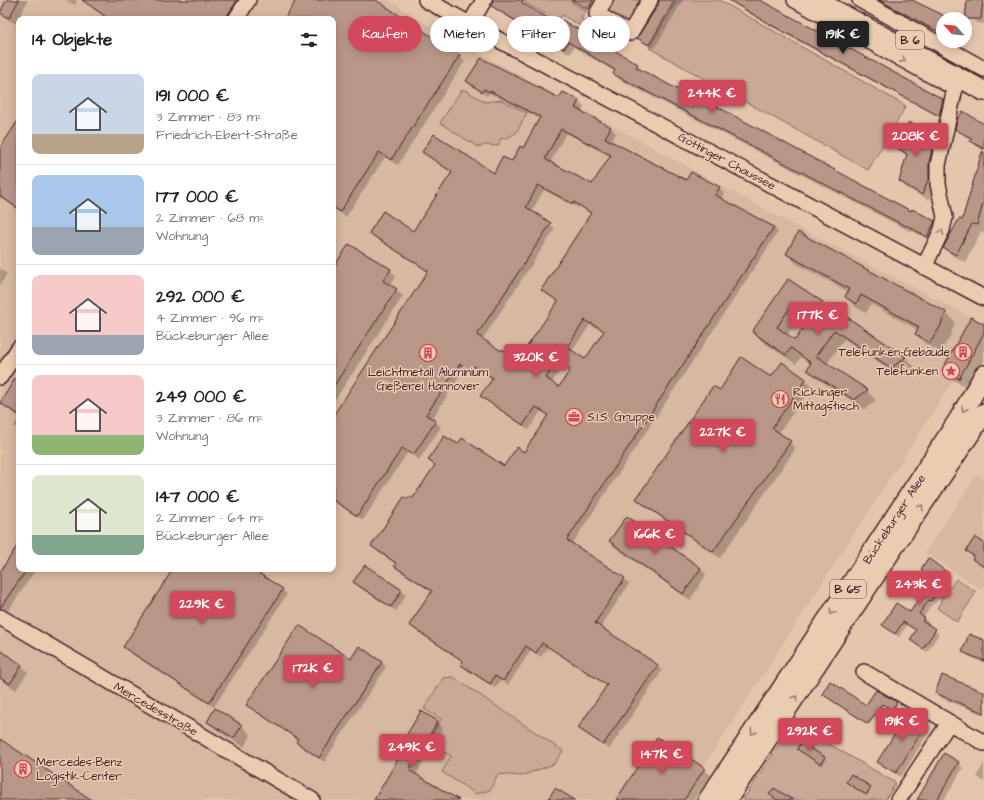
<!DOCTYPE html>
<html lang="de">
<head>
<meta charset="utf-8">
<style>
  body { margin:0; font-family:"Architects Daughter",sans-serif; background:#f2f2f2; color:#222; height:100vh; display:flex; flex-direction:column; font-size:15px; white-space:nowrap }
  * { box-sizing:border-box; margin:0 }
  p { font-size:13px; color:#767676 }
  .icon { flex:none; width:22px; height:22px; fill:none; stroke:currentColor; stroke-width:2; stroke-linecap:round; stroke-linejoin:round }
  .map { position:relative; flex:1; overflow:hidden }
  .sheet { position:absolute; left:16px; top:16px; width:320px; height:556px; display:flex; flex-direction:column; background:#fff; border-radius:8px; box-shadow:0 2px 10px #0003 }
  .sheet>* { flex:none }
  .top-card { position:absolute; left:348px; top:16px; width:380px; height:36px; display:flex; gap:8px }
  .needle { width:26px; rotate:297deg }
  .fabs { position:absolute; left:936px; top:12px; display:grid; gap:8px }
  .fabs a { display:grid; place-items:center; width:36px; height:36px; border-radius:50%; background:#fff; box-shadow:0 2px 10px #0003; font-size:20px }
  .price { position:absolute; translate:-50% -34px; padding:0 9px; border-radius:4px; background:#d1495b; color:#fff; font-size:13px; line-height:26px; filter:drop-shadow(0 1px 2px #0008) }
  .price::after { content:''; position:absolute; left:50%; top:24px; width:12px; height:9px; margin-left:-6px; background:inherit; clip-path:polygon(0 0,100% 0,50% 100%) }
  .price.on { background:#222; color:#fff }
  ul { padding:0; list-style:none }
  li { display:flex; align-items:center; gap:12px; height:100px; padding:0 16px }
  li+li { border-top:1px solid #e0e0e0 }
  li span { display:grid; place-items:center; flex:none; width:112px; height:80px; border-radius:8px; color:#555 }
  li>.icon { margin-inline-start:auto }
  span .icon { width:48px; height:48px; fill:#fffc; stroke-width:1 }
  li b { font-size:17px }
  h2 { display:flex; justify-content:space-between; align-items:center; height:48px; padding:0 16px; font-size:17px }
  .pill { padding:0 14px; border-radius:18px; background:#fff; box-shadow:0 2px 10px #0003; font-size:14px; line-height:36px }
  .pill.on { background:#d1495b; color:#fff }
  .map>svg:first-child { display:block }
</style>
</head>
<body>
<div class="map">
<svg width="984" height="800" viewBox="0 0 984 800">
  <rect width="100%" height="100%" fill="#e4c6ac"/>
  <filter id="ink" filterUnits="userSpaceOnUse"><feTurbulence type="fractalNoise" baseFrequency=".025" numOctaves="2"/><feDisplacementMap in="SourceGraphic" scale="8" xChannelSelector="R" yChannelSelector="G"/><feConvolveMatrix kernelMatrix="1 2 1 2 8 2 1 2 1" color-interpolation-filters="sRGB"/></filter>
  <g filter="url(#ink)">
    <path fill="#d7b8a1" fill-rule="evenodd" d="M0,0H389L429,26L559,96L562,91L580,100L577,106L790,223L984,324V333L682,800H0ZM19,19H333V569H19Z
      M977,475L984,479V586L982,590L925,552Z"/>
    <path fill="#caaa96" stroke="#8a6460" d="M525,0H572L571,2L586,11L581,19L600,29L596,35L562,15L558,21L524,2Z
      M610,0H646L630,28L602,13Z
      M677,0H719L906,106L868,170L649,48Z
      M465,90L485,102L501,100L527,113L516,133L505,139L501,138L498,146L485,145L478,147L440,123L461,91Z
      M956,579L976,592L957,622L937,608L941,602L940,597H944L947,592L946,590L947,587H951Z
      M453,677L563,751L554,764L521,776L498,774L490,790L476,794L442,772L451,756L427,743L441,719L424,709L443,678Z
      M793,723L896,783L885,800H743Z"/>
    <path fill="#0003" fill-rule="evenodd" d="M7,0H28L16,24L7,19L0,13Z
      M65,0H77L75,5Z
      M89,0H213L204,19H108L94,9L88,3Z
      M220,0H233L242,8L236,19H208Z
      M297,0H374L459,56L465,61L398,165L385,157L346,217L333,208V19H285Z
      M494,0H519L527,8L560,26L637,65L643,72L911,212L934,222L940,228L933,242L912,231L911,232L620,80L614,74L615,72L574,47L570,54L499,12L492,5Z
      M575,0H602L594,15L580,7Z
      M660,0H683L654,49L644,43L639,38L659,5Z
      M727,0H758L943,100L948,105L945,120L772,27Z
      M875,0H911L940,16L953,19H943V35Z
      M968,0H984V24L976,23L967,14Z
      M965,24L968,26L965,38Z
      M467,81L559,100L563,93L579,101L584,106L581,112L611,128L616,133L611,142L687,182L719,188L724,193L721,199L773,227L778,232L572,544L624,579L629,584L600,628L657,665L662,671L609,749L585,733L580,728L607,686L548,647L541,657L531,650L508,685L501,680L495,688L467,670L462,665L464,662L415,630L410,625L432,592L400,571L395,566L396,564L377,551L372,546L408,501L413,499L435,466L429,460L458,446L505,467L524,453L549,416L541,411L529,430L487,401L482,396L493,379L480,370L476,375L465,368L432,419L441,427L419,460L408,452L363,520L333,501V418L429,272L376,238L371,233L413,232L452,173L429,157L423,152L494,175L512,163L524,150L540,119L495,95L494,96L489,93L487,96L472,86ZM566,133L611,157L592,185L550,163ZM544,190L578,208L579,206L592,214L542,290L558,302L519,361L501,352L482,340L555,229L550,224L531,212ZM590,325L595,328L596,327L605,332L586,360L572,351ZM563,366L571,371L560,388L552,383Z
      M19,121V210L0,197V150Z
      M984,126V233L981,232L965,262L953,256L945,248L963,221L983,151L956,128Z
      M934,137L941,144L935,185L929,200L906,188L900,181L907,156L896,147Z
      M787,254L945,312L955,322L950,337L940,352L926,344L916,334L918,330L871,304L866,313L856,307L846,297L849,292L797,264Z
      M0,268L7,274L0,285Z
      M333,270H390L396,276L390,286L403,296L333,403Z
      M789,280L822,303L832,312L830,315L840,322L844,316L905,358L915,367L901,377L844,339L827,364L867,391L876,400L865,409L818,379L808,370L811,365L801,357L796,364L763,342L753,332ZM803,312L812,318L795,341L787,335Z
      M984,325V361L969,388L953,380L944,370Z
      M19,374V416L6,408L1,402Z
      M771,378L805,379L812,386L778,434L796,448L720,558L643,505L637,499L720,392Z
      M19,419V430L14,426Z
      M610,541L700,568L706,575L690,600L616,548Z
      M984,542V568L973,559L974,558L967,551Z
      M19,544V569H36L8,611L0,606V573Z
      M174,569H250L282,590L287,594L214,707L129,652L124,647Z
      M947,573L951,577L948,581L949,582L935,604L933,603L923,618L928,622L926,624L939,634L927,652L911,640L917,631L907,625L899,637L883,625L910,613L920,599L922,593L914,586Z
      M355,582L401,590L406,595L396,611L359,587Z
      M984,641V663L968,656L963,652Z
      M0,651L22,666L28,672L16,690L0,679Z
      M351,660L382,662L386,667L324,762L302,747L297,742L299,740L252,709L248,704Z
      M876,691L898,704L894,710L884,704L870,724L824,695L866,706Z
      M936,693H984V715L941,698Z
      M208,721L241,725L251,735L244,747L218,731Z
      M437,721L443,728L416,775L457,800H375L402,752L399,749Z
      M927,723L931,728L901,777L883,766L878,761Z
      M658,738L704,769L711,775L694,800H617Z
      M803,742L826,760L822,766L798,749Z
      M958,763L963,768L944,800H918Z
      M984,763V782L977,776Z
      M849,783L870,788L871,789L868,795Z"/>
    <path fill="#b99787" stroke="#4a1f2b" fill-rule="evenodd" d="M6,0H19L9,18L0,13Z
      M82,0H235L237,1L228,14L227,19H109Z
      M296,0H376L460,55L391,160L379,152L340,212L333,207V19H284Z
      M493,0H523L522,3L560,25L562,20L638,64L636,67L701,102L703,99L911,211L912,209L935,221L927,237L906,225L905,226L613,74L615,70L568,42L564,49L491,6Z
      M571,0H593L588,9Z
      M659,0H675L649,45L637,38L658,5Z
      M729,0H760L943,99L939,116L766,22Z
      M879,0H912L943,15V32L935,30Z
      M967,0H983L981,19H965Z
      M481,58L559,98L563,92L579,100L575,108L611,127L605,138L686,180L691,172L720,187L715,195L774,227L567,540L625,578L595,623L658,665L603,745L578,728L607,685L542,643L536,653L526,646L503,681L495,676L490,684L461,665L463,661L409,625L432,591L394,566L396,563L371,546L404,497L408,499L410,496L413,498L435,465L428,460L444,436L458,444L462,438L504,466L517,447L524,452L548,415L536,407L523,425L480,396L493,378L474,366L471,371L460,364L426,415L436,421L414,454H411L402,448L357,516L333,500V416L428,271L369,233L383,211L413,231L452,172L422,152L434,134L494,173L502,157L512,161L520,146L523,148L540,117L490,91L489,92L484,89L482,92L466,81ZM561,129L611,155L592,184L545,159ZM538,185L573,204L574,202L591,213L541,290L558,301L518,360L502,349L501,351L477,335L551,223L526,207ZM585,320L590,324L591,323L604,331L585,359L567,347ZM557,361L570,370L559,387L546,378Z
      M963,111L984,124V149L970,141L972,139L955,129L957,120Z
      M19,119V209L0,196V148Z
      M909,122L935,136L929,163V178L922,195L899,181L907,154L895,147Z
      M982,152H984V200L977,225L972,224L956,255L943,248L959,219L962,220Z
      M798,232L946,312L940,327L930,343L915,334L919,327L861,295L856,304L845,297L849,289L786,254Z
      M349,244L391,269L383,281L397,289L333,387V268Z
      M788,279L823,302L819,307L840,321L844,315L906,357L891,368L834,330L816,356L868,390L854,400L807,370L811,363L791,348L786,355L752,332ZM793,303L812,316L795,340L777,327Z
      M971,317L984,324V333L959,379L942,370Z
      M741,357L771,377L782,362L806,379L772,428L791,441L713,552L636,499L713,386L720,390Z
      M19,372V415L0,403Z
      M627,516L701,568L683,594L609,541Z
      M975,537L984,543V567L972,559L974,556L966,551Z
      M19,543V569H27L0,608V572Z
      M928,558L948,573L945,577L946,578L931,601L929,600L919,614L925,618L922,621L936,629L923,649L910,640L916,630L903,622L895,634L882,625L896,603L910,612L919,599L917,598L922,592L912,586L923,570L921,569Z
      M365,565L402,590L391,607L353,582Z
      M173,569H252L283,589L209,703L123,647Z
      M299,625L351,659L359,646L382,662L319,758L296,742L298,739L246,705Z
      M969,634L984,640V661L962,652Z
      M0,650L22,665L10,684L0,678Z
      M942,675L984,692V713L935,693Z
      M830,681L866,705L876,690L897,702L892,710L882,704L868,724L822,694Z
      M215,708L242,725L234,738L207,722Z
      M421,711L438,721L409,770L459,800H374L402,752L398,749Z
      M909,711L927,723L896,773L877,762Z
      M657,737L705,768L684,800H616Z
      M0,739L92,800H0Z
      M802,740L811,746L810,748L825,757L820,764L797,749Z
      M944,753L959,762L937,800H917Z
      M851,774L871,787L866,795L846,782Z
      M555,788L575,800H548Z
      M774,788L793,800H777L769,794Z"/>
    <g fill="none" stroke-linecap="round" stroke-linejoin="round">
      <defs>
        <path id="minor" d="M426,0L486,33L984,298
          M605,0L597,14L630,33L650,0
          M795,0L925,72L955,88
          M860,0L984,69
          M236,19L248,0
          M470,24L484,0
          M924,267L942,230L945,217L938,184V165L955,88
          M0,377L19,348
          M0,617L312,800
          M864,672L984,743
          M898,800L949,723"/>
        <path id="major" d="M816,0L984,91
          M708,800L855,578L959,419L984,375
          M727,800L899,539L984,413"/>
      </defs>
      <use href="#minor" stroke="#4a1f2b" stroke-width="18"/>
      <use href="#major" stroke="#4a1f2b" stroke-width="22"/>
      <use href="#minor" stroke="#eacdb1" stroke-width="15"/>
      <use href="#major" stroke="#eacdb1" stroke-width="19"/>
    </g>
    <defs><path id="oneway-chevron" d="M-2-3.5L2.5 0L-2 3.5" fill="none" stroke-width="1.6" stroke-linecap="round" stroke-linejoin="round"/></defs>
    <g stroke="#9a766e">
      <use href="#oneway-chevron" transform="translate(903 60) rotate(29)"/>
      <use href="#oneway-chevron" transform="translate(941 232) rotate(-69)"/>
      <use href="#oneway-chevron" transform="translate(964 409) rotate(120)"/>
      <use href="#oneway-chevron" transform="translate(921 507) rotate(-56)"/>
      <use href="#oneway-chevron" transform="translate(832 612) rotate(124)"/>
      <use href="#oneway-chevron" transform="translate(795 698) rotate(-56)"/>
      <use href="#oneway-chevron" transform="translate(753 732) rotate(124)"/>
    </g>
  </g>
  <defs>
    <symbol id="building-ring" viewBox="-11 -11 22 22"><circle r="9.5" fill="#eacdb1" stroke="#d1495b" stroke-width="1.5"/><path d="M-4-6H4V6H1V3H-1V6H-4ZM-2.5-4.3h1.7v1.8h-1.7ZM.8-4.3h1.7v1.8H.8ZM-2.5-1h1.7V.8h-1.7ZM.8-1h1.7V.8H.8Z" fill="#d1495b"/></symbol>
    <symbol id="sight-ring" viewBox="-11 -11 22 22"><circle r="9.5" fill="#eacdb1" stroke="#d1495b" stroke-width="1.5"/><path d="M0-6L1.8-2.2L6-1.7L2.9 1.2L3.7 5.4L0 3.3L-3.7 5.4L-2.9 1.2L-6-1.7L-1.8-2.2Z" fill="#d1495b"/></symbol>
    <symbol id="restaurant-ring" viewBox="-11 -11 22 22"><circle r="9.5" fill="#eacdb1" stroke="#d1495b" stroke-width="1.5"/><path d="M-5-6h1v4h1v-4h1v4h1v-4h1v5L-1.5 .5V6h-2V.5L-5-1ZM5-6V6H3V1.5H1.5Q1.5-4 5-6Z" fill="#d1495b"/></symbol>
    <symbol id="office-ring" viewBox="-11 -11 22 22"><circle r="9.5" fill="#eacdb1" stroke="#d1495b" stroke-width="1.5"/><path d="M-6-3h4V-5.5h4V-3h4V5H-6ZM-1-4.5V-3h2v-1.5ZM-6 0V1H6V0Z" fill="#d1495b"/></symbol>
  </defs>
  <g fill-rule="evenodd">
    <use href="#building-ring" x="953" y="342" width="20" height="20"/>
    <use href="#building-ring" x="418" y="343" width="20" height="20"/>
    <use href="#sight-ring" x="941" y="361" width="20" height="20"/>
    <use href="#restaurant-ring" x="770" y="389" width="20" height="20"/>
    <use href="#office-ring" x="564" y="407" width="20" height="20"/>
    <use href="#building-ring" x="13" y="759" width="20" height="20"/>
  </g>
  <g text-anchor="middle" stroke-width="3" stroke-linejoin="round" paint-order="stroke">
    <g fill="#eacdb1" stroke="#7a5353" stroke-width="1">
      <rect x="896" y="31" width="28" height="18" rx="3"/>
      <rect x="830" y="580" width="36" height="18" rx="3"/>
    </g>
    <g font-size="11" font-weight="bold" fill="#4a1f2b">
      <text x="910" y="44">B 6</text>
      <text x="848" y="593">B 65</text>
    </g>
    <g font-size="12" fill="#4a1f2b" stroke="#eacdb1">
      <text transform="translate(727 161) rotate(28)" y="4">Göttinger Chaussee</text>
      <text transform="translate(894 519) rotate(-57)" y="4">Bückeburger Allee</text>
      <text transform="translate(156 709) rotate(30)" y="4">Mercedesstraße</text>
    </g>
    <g font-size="12" fill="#4a1f2b" stroke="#eacdb1" text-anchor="start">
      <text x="950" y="356" text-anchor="end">Telefunken-Gebäude</text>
      <text x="938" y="375" text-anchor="end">Telefunken</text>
      <text x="428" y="376" text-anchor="middle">Leichtmetall Aluminium<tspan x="428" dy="14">Gießerei Hannover</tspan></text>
      <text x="793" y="396">Ricklinger<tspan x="793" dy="14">Mittagstisch</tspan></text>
      <text x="587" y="421">S.I.S. Gruppe</text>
      <text x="36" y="766">Mercedes-Benz<tspan x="36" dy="14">Logistik-Center</tspan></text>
    </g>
  </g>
</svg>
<div class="fabs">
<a><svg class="needle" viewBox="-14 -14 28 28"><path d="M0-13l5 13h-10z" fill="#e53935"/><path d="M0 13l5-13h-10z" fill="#767676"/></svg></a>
</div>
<b class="price on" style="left:843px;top:55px">191K €</b>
<b class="price" style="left:712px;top:114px">244K €</b>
<b class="price" style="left:916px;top:157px">208K €</b>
<b class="price" style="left:818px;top:336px">177K €</b>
<b class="price" style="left:536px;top:378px">320K €</b>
<b class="price" style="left:723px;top:453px">227K €</b>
<b class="price" style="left:655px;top:555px">166K €</b>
<b class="price" style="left:919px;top:605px">243K €</b>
<b class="price" style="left:202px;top:625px">229K €</b>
<b class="price" style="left:313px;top:689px">172K €</b>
<b class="price" style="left:902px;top:742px">191K €</b>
<b class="price" style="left:810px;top:752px">292K €</b>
<b class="price" style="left:412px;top:768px">249K €</b>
<b class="price" style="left:662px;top:775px">147K €</b>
<div class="top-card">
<a class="pill on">Kaufen</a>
<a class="pill">Mieten</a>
<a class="pill">Filter</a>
<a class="pill">Neu</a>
</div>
<section class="sheet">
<h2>14 Objekte<svg class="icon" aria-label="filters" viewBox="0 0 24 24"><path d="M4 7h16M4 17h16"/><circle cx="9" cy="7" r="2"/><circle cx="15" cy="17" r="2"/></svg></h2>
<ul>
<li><span style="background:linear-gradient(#c9d6e8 75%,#b9a48a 0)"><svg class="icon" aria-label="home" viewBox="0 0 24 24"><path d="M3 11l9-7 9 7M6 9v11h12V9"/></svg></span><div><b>191 000 €</b><p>3 Zimmer · 83 m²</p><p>Friedrich-Ebert-Straße</p></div></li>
<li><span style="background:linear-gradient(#a9c7e8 65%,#9aa5b1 0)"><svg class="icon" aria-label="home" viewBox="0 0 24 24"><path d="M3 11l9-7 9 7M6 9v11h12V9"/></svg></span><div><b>177 000 €</b><p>2 Zimmer · 68 m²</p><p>Wohnung</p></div></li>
<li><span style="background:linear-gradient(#f6c9c9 75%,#9aa5b1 0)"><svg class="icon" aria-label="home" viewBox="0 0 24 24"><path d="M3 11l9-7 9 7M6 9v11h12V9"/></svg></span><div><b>292 000 €</b><p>4 Zimmer · 96 m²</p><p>Bückeburger Allee</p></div></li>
<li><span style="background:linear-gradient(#f6c9c9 75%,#8fb573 0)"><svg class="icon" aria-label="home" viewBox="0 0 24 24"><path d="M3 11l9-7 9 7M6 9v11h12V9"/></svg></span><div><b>249 000 €</b><p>3 Zimmer · 86 m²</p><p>Wohnung</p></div></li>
<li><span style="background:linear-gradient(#dfe7d0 75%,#7fa58c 0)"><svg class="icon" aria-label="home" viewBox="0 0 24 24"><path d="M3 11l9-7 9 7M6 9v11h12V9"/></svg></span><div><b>147 000 €</b><p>2 Zimmer · 64 m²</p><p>Bückeburger Allee</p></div></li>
</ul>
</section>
</div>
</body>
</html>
